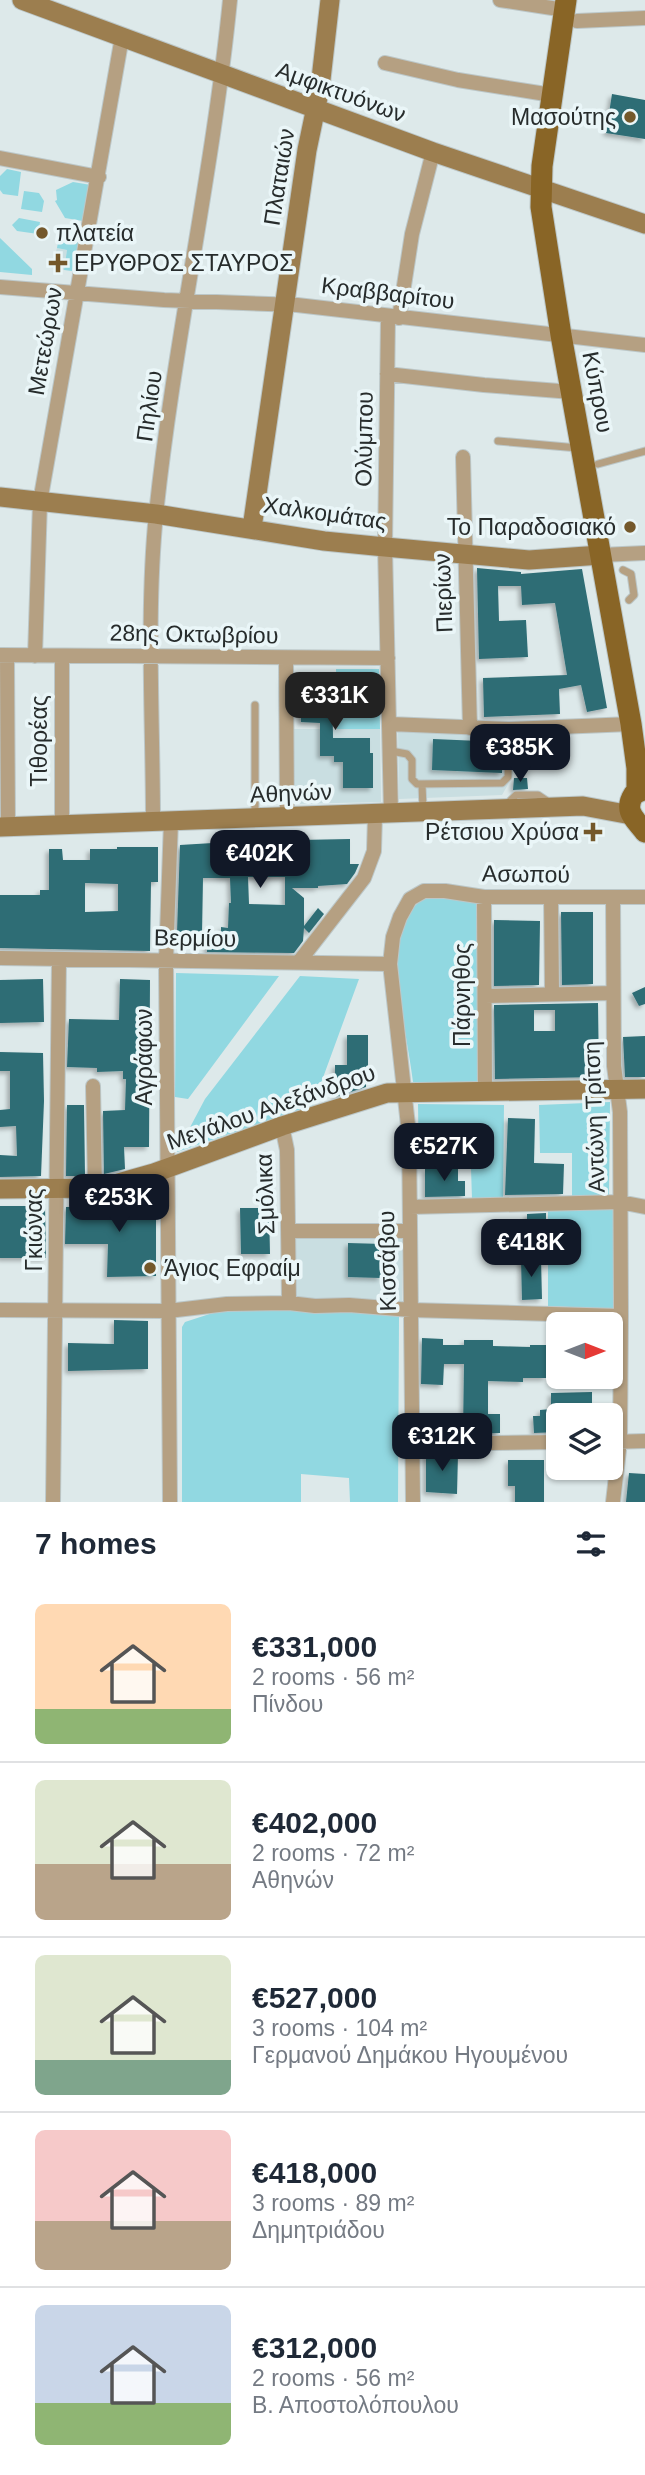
<!DOCTYPE html>
<html lang="en">
<head>
<meta charset="utf-8">
<style>
  body { margin:0; font-family:Helvetica,sans-serif; background:#f2f2f3; color:#1f2937; height:100vh; display:flex; flex-direction:column; font-size:26px; white-space:nowrap }
  * { box-sizing:border-box; margin:0 }
  p { font-size:23px; color:#747a83 }
  .icon { flex:none; width:38px; height:38px; fill:none; stroke:currentColor; stroke-width:2; stroke-linecap:round; stroke-linejoin:round }
  .map { position:relative; height:1502px; overflow:hidden }
  .panel { display:flex; flex-direction:column; background:#fff; flex:1 }
  .panel>* { flex:none }
  .needle { width:46px; rotate:90deg }
  .tools { position:absolute; left:546px; top:1312px; display:grid; gap:14px }
  .tools a { display:grid; place-items:center; width:77px; height:77px; border-radius:10px; background:#fff; box-shadow:0 2px 5px #0004; font-size:35px }
  .price { position:absolute; translate:-50% -60px; padding:0 16px; border-radius:14px; background:#111827; color:#fff; font-size:23px; line-height:46px; filter:drop-shadow(0 2px 4px #0008) }
  .price::after { content:''; position:absolute; left:50%; top:42px; width:21px; height:16px; margin-left:-10px; background:inherit; clip-path:polygon(0 0,100% 0,50% 100%) }
  .price.on { background:#222; color:#fff }
  ul { padding:0; list-style:none }
  li { display:flex; align-items:center; gap:21px; height:175px; padding:0 35px }
  li+li { border-top:2px solid #e0e1e3 }
  li span { display:grid; place-items:center; flex:none; width:196px; height:140px; border-radius:10px; color:#555 }
  li>.icon { margin-inline-start:auto }
  span .icon { width:84px; height:84px; fill:#fffc; stroke-width:1 }
  li b { font-size:30px }
  h2 { display:flex; justify-content:space-between; align-items:center; height:84px; padding:0 35px; font-size:30px }
  .map>svg:first-child { display:block }
</style>
</head>
<body>
<div class="map">
<svg width="645" height="1502" viewBox="0 0 645 1502">
  <defs>
    <filter id="shadow"><feDropShadow dx="-3" dy="3" stdDeviation="2" flood-color="#0004"/></filter>
  </defs>
  <rect width="100%" height="100%" fill="#dde9ea"/>
  <path fill="#c9dee1" d="M57,248L67,250L64,270L51,268Z
    M291,729H380L381,802L291,804Z
    M398,731L510,736V781L502,795L399,799Z
    M294,1236H402V1302L295,1299Z"/>
  <path fill="#91d8e1" d="M7,169L21,172L18,196L3,194L0,190V176Z
    M73,182L91,185L83,221L65,218L55,201L57,200L56,190Z
    M24,191L39,193L44,201L42,212L21,209Z
    M19,218L40,222L38,234L17,231L12,225Z
    M61,225L82,228L72,271L64,270L67,250L57,248Z
    M0,238L32,269V275L0,272Z
    M336,669H379L380,729H337Z
    M433,896L478,902L479,1082H413C408,1042 394,984 397,946C399,926 412,899 433,896Z
    M176,973L279,976L188,1099L175,1097Z
    M300,976L359,979L313,1105L177,1152L205,1099Z
    M610,1102L609,1195L572,1197V1153H540L539,1105Z
    M418,1104L504,1105L503,1198L472,1199L471,1168H419Z
    M614,1209V1309L548,1306V1210Z
    M228,1308L378,1311L399,1317L398,1502H350L349,1478L301,1474V1502H182V1327L185,1322Z"/>
  <path fill="#2e6d75" fill-rule="evenodd" filter="url(#shadow)" d="M612,94L645,100V139L606,133Z
    M477,568L521,572V574L582,569L607,708L587,712L581,685L559,689L560,714L484,717L483,678L567,675L555,603L522,605L521,586H498L499,621L526,620L528,657L479,659Z
    M300,674H332L333,738H370V753H373V788H343V762H334V756H320V723L301,722Z
    M433,739L503,742L502,773L432,770Z
    M514,778H527L528,789L513,790Z
    M350,839V864H359L355,873L347,884L318,886V888H292L304,898V926L318,908L324,914L309,933L304,928L303,941L294,953L207,952V939H221V927L228,928L229,903H231L230,878H203L202,934L177,933L180,845L246,841L247,845L300,844V840ZM248,877H285V905L249,904Z
    M117,847H158V882H151L150,951L0,948V895H40V890H49V849H62L63,860H90V849H117ZM85,883L118,884V911L85,912Z
    M561,912H593V984L562,985Z
    M494,920L540,921L539,985L494,986Z
    M43,979L44,1022L0,1023V980Z
    M120,979L150,980L149,1147H124L125,1169L104,1174L103,1111L125,1110L126,1079H123V1071L97,1072V1068L67,1067L69,1019L119,1020Z
    M645,987V1004L639,1006L632,993Z
    M598,1003L599,1077L495,1079L494,1005ZM534,1010H555V1031H534Z
    M347,1035H368V1080H366V1087L335,1097V1065H347Z
    M645,1036V1077H625L623,1037Z
    M0,1052L43,1053L44,1101L41,1176L0,1177V1155L17,1156L16,1126L0,1127V1110L10,1109V1071H0Z
    M67,1105H84L85,1176H66Z
    M508,1118L535,1119L534,1163L564,1164L563,1194L505,1195Z
    M458,1168V1181H465V1196L425,1197V1169Z
    M147,1194L156,1200V1276L107,1277L108,1244H65L66,1207L107,1206Z
    M0,1206H45L46,1258H0Z
    M240,1208H269L270,1254H241Z
    M546,1213V1230H527V1214Z
    M348,1243L383,1244L381,1278L348,1277Z
    M521,1259H541L542,1299L522,1300Z
    M114,1320L148,1321V1369L68,1371V1343L114,1344Z
    M422,1338L443,1339V1345H464V1340H493V1346L530,1347V1345H547L546,1378H523V1382L488,1381V1414H500V1433L463,1434L464,1364H444L443,1385L421,1384Z
    M592,1392V1416H558V1432L534,1433L533,1416H540V1410L551,1409V1393Z
    M426,1453L458,1454L457,1494L426,1492Z
    M508,1460H544V1502H515V1486H508Z
    M629,1473L645,1474V1502H626Z"/>
  <g fill="none" stroke-linecap="round" stroke-linejoin="round">
    <defs>
      <path id="lane" d="M498,441L578,448
        M598,464L645,451
        M623,570L631,574L634,595L629,600
        M391,751L407,754L412,760V779L417,784L502,783L508,777L509,729
        M422,784L423,809
        M507,804L516,795H538L547,801
        M255,817V705"/>
      <path id="street" d="M500,0L565,10
        M577,21L645,18
        M385,63L458,80L552,95
        M0,158L99,177
        M0,287L164,300L297,305L645,345
        M388,317L385,547L391,814
        M399,318L412,234L433,152
        M387,374L484,385L572,392
        M463,457L470,728
        M601,555L645,553
        M0,655L388,658
        M7,656L8,827
        M35,656L40,502L122,37
        M286,658L287,818
        M390,724L509,729L631,724
        M153,822C153,722 146,614 156,514C174,342 213,172 230,0
        M62,825V656
        M484,897L485,1092
        M551,897L552,994
        M613,897L614,1066L620,1112L621,1316L620,1441L613,1502
        M0,958L390,964
        M298,963L364,878L374,851L375,815
        M485,996L613,993
        M93,1086L95,1189
        M282,1126L287,1150L289,1303
        M410,1207L620,1202L645,1207
        M289,1231H410
        M0,1310L168,1311L227,1304L289,1303L315,1306L349,1305L411,1310L621,1316
        M611,1442L645,1441
        M412,1444L558,1442
        M53,1502L59,959
        M170,1502L166,961L171,821
        M413,1502L409,1134L390,964L393,937L400,917L410,899L424,891H445L484,897H645"/>
      <path id="secondary" d="M22,0L433,152L645,224
        M0,497L156,514L324,541L385,547L529,560L601,555
        M252,528L307,150L320,88L330,0
        M0,827L583,806L631,815
        M0,1189L101,1188L154,1173L282,1126L387,1093L645,1089"/>
      <path id="primary" d="M566,0L542,166L541,207L561,335L631,724L637,768V792
        M645,789L634,794C623,811 635,819 645,832"/>
    </defs>
    <use href="#lane" stroke="#bcc7c8" stroke-width="9"/>
    <use href="#street" stroke="#bcc7c8" stroke-width="16"/>
    <use href="#secondary" stroke="#bcc7c8" stroke-width="21"/>
    <use href="#primary" stroke="#bcc7c8" stroke-width="23"/>
    <use href="#lane" stroke="#b5a082" stroke-width="7"/>
    <use href="#street" stroke="#b5a082" stroke-width="14"/>
    <use href="#secondary" stroke="#9c7e4f" stroke-width="19"/>
    <use href="#primary" stroke="#896526" stroke-width="21"/>
  </g>
  <g fill="#74582b" stroke="#eaf6f8" stroke-width="2.5">
    <circle cx="630" cy="117" r="7"/>
    <circle cx="42" cy="233" r="7"/>
    <path d="M54.5 252.5h7v7h7v7h-7v7h-7v-7h-7v-7h7z"/>
    <circle cx="630" cy="527" r="7"/>
    <path d="M589.5 821.5h7v7h7v7h-7v7h-7v-7h-7v-7h7z"/>
    <circle cx="150" cy="1268" r="7"/>
  </g>
  <g text-anchor="middle" stroke-width="7" stroke-linejoin="round" paint-order="stroke">
    <g font-size="23" fill="#272c2c" stroke="#eaf6f8">
      <text transform="translate(341 92) rotate(20)" y="8">Αμφικτυόνων</text>
      <text transform="translate(279 177) rotate(-81)" y="8">Πλαταιών</text>
      <text transform="translate(388 293) rotate(7)" y="8">Κραββαρίτου</text>
      <text transform="translate(45 341) rotate(-80)" y="8">Μετεώρων</text>
      <text transform="translate(598 392) rotate(79)" y="8">Κύπρου</text>
      <text transform="translate(149 406) rotate(-82)" y="8">Πηλίου</text>
      <text transform="translate(364 439) rotate(-89)" y="8">Ολύμπου</text>
      <text transform="translate(325 513) rotate(8)" y="8">Χαλκομάτας</text>
      <text transform="translate(443 593) rotate(-92)" y="8">Πιερίων</text>
      <text transform="translate(194 634) rotate(1)" y="8">28ης Οκτωβρίου</text>
      <text transform="translate(39 741) rotate(-90)" y="8">Τιθορέας</text>
      <text transform="translate(291 793) rotate(-2)" y="8">Αθηνών</text>
      <text transform="translate(526 874) rotate(1)" y="8">Ασωπού</text>
      <text transform="translate(195 938) rotate(1)" y="8">Βερμίου</text>
      <text transform="translate(462 995) rotate(-90)" y="8">Πάρνηθος</text>
      <text transform="translate(144 1057) rotate(-90)" y="8">Αγράφων</text>
      <text transform="translate(271 1107) rotate(-19)" y="8">Μεγάλου Αλεξάνδρου</text>
      <text transform="translate(594 1117) rotate(-92)" y="8">Αντώνη Τρίτση</text>
      <text transform="translate(265 1194) rotate(-92)" y="8">Σμόλικα</text>
      <text transform="translate(34 1230) rotate(-90)" y="8">Γκιώνας</text>
      <text transform="translate(387 1261) rotate(-91)" y="8">Κισσάβου</text>
    </g>
    <g font-size="23" fill="#272c2c" stroke="#eaf6f8" text-anchor="end">
      <text x="616" y="125">Μασούτης</text>
      <text x="56" y="241" text-anchor="start">πλατεία</text>
      <text x="74" y="271" text-anchor="start">ΕΡΥΘΡΟΣ ΣΤΑΥΡΟΣ</text>
      <text x="616" y="535">Το Παραδοσιακό</text>
      <text x="579" y="840">Ρέτσιου Χρύσα</text>
      <text x="164" y="1276" text-anchor="start">Άγιος Εφραίμ</text>
    </g>
  </g>
</svg>
<div class="tools">
<a><svg class="needle" viewBox="-14 -14 28 28"><path d="M0-13l5 13h-10z" fill="#e53935"/><path d="M0 13l5-13h-10z" fill="#747a83"/></svg></a>
<a><svg class="icon" aria-label="layers" viewBox="0 0 24 24"><path d="M12 4l9 5-9 5-9-5zM3 14l9 5 9-5"/></svg></a>
</div>
<b class="price on" style="left:335px;top:732px">€331K</b>
<b class="price" style="left:520px;top:784px">€385K</b>
<b class="price" style="left:260px;top:890px">€402K</b>
<b class="price" style="left:444px;top:1183px">€527K</b>
<b class="price" style="left:119px;top:1234px">€253K</b>
<b class="price" style="left:531px;top:1279px">€418K</b>
<b class="price" style="left:442px;top:1473px">€312K</b>
</div>
<section class="panel">
<h2>7 homes<svg class="icon" aria-label="filters" viewBox="0 0 24 24"><path d="M4 7h16M4 17h16"/><circle cx="9" cy="7" r="2"/><circle cx="15" cy="17" r="2"/></svg></h2>
<ul>
<li><span style="background:linear-gradient(#ffd9b3 75%,#8fb573 0)"><svg class="icon" aria-label="home" viewBox="0 0 24 24"><path d="M3 11l9-7 9 7M6 9v11h12V9"/></svg></span><div><b>€331,000</b><p>2 rooms · 56 m²</p><p>Πίνδου</p></div></li>
<li><span style="background:linear-gradient(#dfe7d0 60%,#b9a48a 0)"><svg class="icon" aria-label="home" viewBox="0 0 24 24"><path d="M3 11l9-7 9 7M6 9v11h12V9"/></svg></span><div><b>€402,000</b><p>2 rooms · 72 m²</p><p>Αθηνών</p></div></li>
<li><span style="background:linear-gradient(#dfe7d0 75%,#7fa58c 0)"><svg class="icon" aria-label="home" viewBox="0 0 24 24"><path d="M3 11l9-7 9 7M6 9v11h12V9"/></svg></span><div><b>€527,000</b><p>3 rooms · 104 m²</p><p>Γερμανού Δημάκου Ηγουμένου</p></div></li>
<li><span style="background:linear-gradient(#f6c9c9 65%,#b9a48a 0)"><svg class="icon" aria-label="home" viewBox="0 0 24 24"><path d="M3 11l9-7 9 7M6 9v11h12V9"/></svg></span><div><b>€418,000</b><p>3 rooms · 89 m²</p><p>Δημητριάδου</p></div></li>
<li><span style="background:linear-gradient(#c9d6e8 70%,#8fb573 0)"><svg class="icon" aria-label="home" viewBox="0 0 24 24"><path d="M3 11l9-7 9 7M6 9v11h12V9"/></svg></span><div><b>€312,000</b><p>2 rooms · 56 m²</p><p>Β. Αποστολόπουλου</p></div></li>
</ul>
</section>
</body>
</html>
